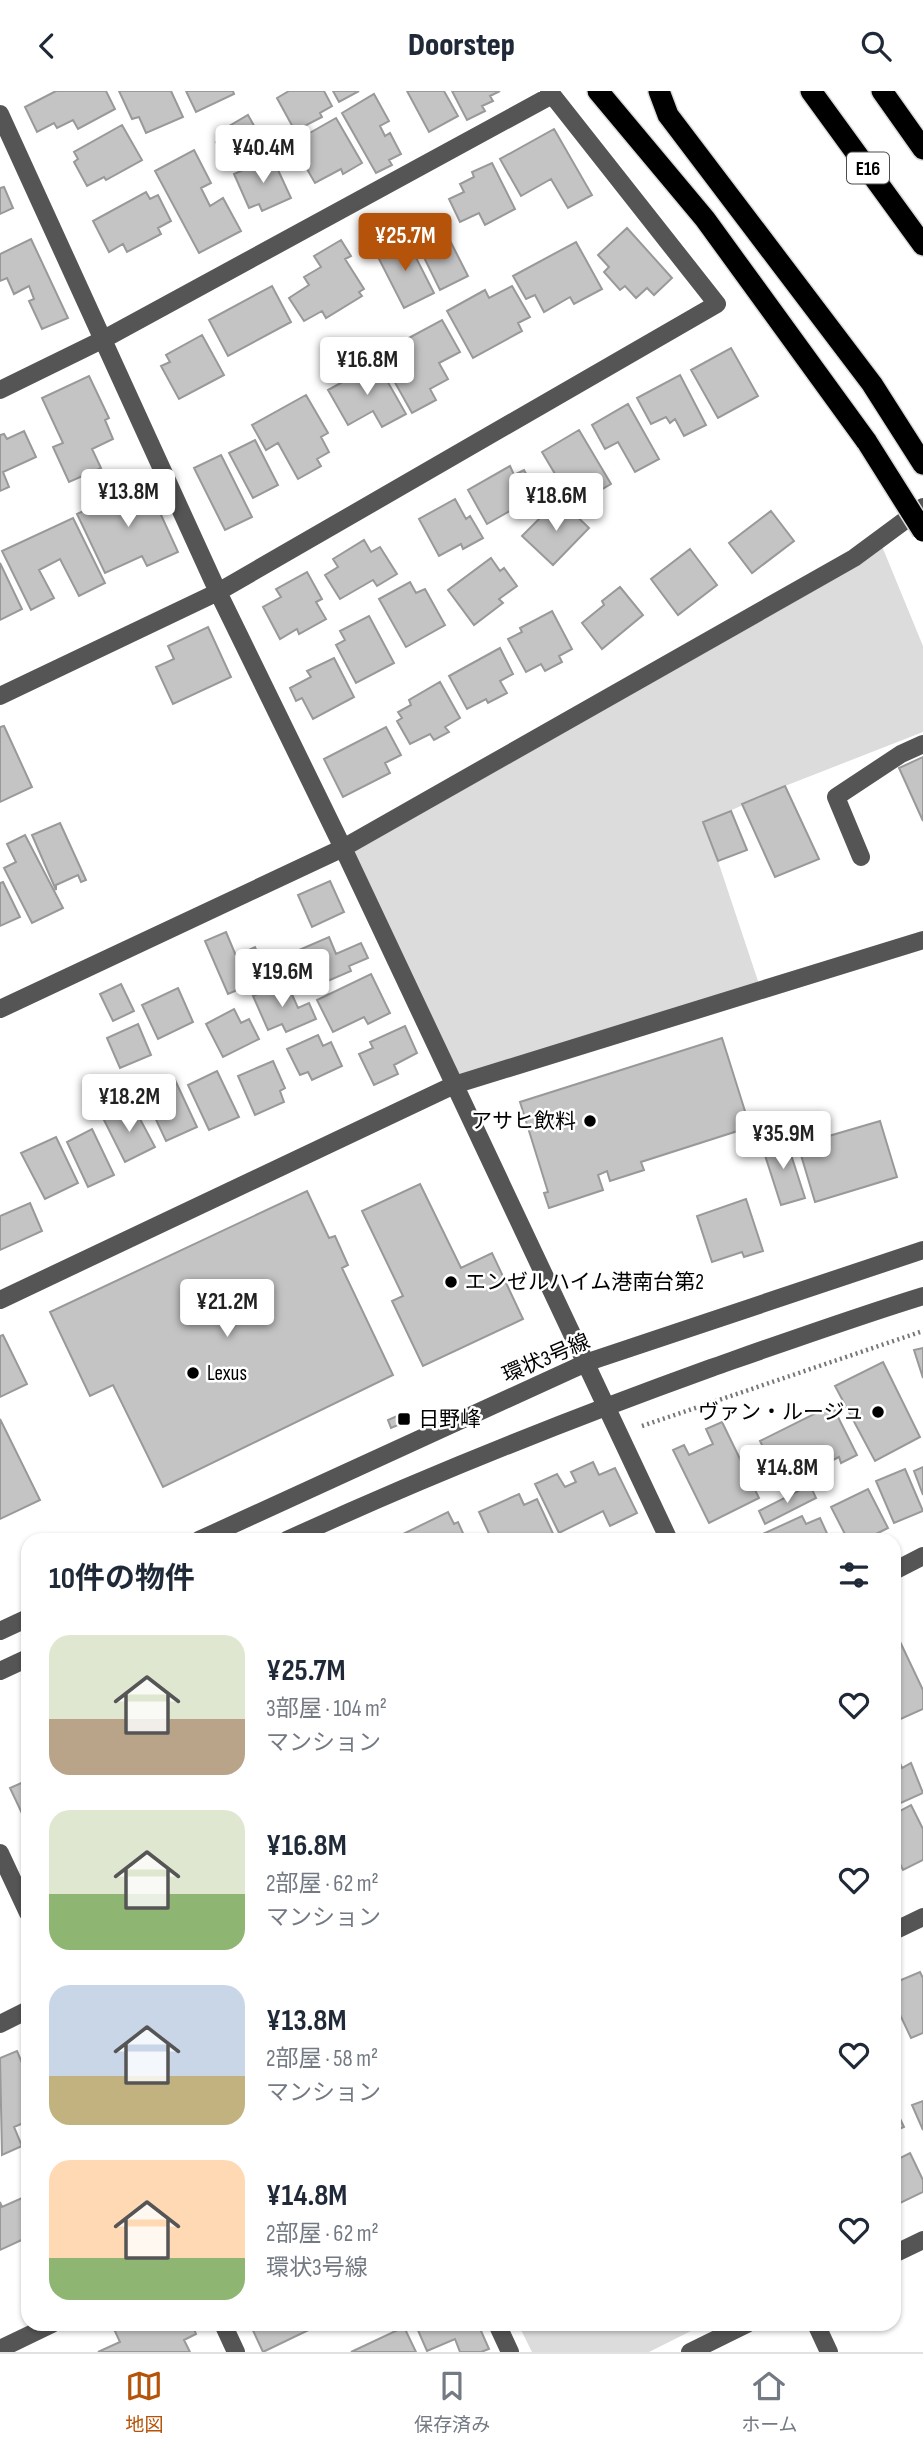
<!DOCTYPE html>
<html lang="ja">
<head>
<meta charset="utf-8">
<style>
  body { margin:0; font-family:"Sofia Sans Condensed","Noto Sans JP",sans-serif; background:#f6f6f7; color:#1f2937; height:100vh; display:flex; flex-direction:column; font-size:26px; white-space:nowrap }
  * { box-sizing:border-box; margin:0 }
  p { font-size:23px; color:#747a83 }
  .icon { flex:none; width:38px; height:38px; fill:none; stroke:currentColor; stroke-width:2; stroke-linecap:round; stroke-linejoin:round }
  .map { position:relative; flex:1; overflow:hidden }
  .drawer { position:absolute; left:21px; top:1442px; width:880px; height:798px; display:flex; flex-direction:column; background:#fff; border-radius:21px; box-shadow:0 2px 5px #0004 }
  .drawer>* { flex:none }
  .price { position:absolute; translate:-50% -60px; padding:0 16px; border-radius:7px; background:#fff; color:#222; font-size:23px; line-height:46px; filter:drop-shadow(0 2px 4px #0008) }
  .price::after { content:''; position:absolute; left:50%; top:42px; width:21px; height:16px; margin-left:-10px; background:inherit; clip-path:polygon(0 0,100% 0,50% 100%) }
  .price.active { background:#b45309; color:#fff }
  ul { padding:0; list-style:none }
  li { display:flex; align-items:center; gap:21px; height:175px; padding:0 28px }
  li span { display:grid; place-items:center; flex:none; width:196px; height:140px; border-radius:21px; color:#555 }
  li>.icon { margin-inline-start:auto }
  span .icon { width:84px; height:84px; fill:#fffc; stroke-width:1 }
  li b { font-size:30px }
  h2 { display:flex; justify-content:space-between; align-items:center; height:84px; padding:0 28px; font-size:30px }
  header { display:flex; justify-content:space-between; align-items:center; height:91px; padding:0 28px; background:#fff; font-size:32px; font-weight:800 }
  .menu { display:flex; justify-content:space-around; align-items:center; height:98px; border-top:2px solid #e0e1e3; background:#fff; font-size:19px; color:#747a83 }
  .menu a { display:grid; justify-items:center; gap:4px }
  .menu .active { color:#b45309 }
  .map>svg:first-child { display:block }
</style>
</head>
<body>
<header><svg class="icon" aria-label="back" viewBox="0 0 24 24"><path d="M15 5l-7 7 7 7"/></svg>Doorstep<svg class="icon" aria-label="search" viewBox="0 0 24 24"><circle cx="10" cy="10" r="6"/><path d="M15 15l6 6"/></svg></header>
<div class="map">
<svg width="923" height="2261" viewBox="0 0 923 2261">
  <rect width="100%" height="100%" fill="#fff"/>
  <path fill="#dcdcdc" d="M879,448L923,555V641L785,695L703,732L718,770L761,899L454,994L343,757Z
    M518,2233H705L649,2261H532Z"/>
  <path fill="#c4c4c4" stroke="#999" stroke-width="2" d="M56,0H106L115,18L78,38L73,29L57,37L54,32L37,41L25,16Z
    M119,0H171L183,26L146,42L139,26L132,28Z
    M186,0H233L234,3L196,21Z
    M289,0H324L332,15L320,22L322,26L295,40L277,7Z
    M333,0H359L339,11Z
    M407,0H444L458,25L429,41Z
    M452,0H500L490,5L493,10L482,15L485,20L467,29Z
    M374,3L389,30L380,35L385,45L390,42L401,63L389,69L392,74L376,82L342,22Z
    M248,24L266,56L231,76L216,51L223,47L219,41Z
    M336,27L362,72L343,83L341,78L315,92L292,52Z
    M122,34L142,69L106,89L104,86L87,95L74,71L78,68L74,61Z
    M554,38L592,104L568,117L551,88L521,105L500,68Z
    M194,59L211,92L201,97L210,115L223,107L241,140L199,162L155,80Z
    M272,66L291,107L262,120L259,113L249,117L234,83Z
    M492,72L515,118L485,134L479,122L460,131L449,108L464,101L460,93L474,86L472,81Z
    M4,96L13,117L0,123V97Z
    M146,101L150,108L158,104L171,130L158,137L161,143L127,161L123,153L109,161L93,130Z
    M438,126L468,185L440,199L411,140Z
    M627,137L672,187L654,204L647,197L636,207L625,195L620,199L604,181L609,176L598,164Z
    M406,147L434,202L404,217L376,162Z
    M31,148L68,227L42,238L29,210L34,208L29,195L14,203L7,187L0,190V163Z
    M341,149L351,165L345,168L364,198L359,201L362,205L326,227L322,220L304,230L289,207L309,194L304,186L321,176L314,165Z
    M576,151L602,198L574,213L570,206L544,221L535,204L526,208L513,185Z
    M272,195L291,231L228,265L209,229Z
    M512,195L530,226L518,232L522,240L473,267L447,220L485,199L489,207Z
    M442,229L460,261L439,272L448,288L430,298L436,309L412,322L379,263Z
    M202,244L224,284L179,308L161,275L170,271L166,264Z
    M731,257L758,305L718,327L691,279Z
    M377,272L406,323L382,336L373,320L348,334L328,299Z
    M680,284L706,334L684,345L675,328L670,332L666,326L651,333L637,307Z
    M89,285L109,327L105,329L113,348L92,358L101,377L69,391L53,356L63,352L42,307Z
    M306,304L328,342L321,346L329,361L317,368L321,375L298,388L278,352L266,359L252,334Z
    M628,313L659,368L635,381L618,351L605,358L592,334Z
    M579,339L611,393L589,406L581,394L567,403L542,361Z
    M24,340L36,366L3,381L9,396L0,400V344L4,343L7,348Z
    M255,349L278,394L253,407L229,362Z
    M221,364L252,426L225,439L194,377Z
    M510,375L514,384L524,379L538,404L487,433L468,399Z
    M146,391L178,461L147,475L142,465L105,482L77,423Z
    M455,408L466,428L470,425L483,447L463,458L461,453L439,465L419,428Z
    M565,414L589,437L553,474L522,445L552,415L559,421Z
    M771,420L794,450L752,482L729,452Z
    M73,427L105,492L79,505L60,468L39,479L54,507L31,519L2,460Z
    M364,449L371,461L380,456L397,483L377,495L373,489L340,508L325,484L338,476L333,468Z
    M690,458L717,494L678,524L651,488Z
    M491,467L500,480L504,477L517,495L499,508L503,512L474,534L448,499Z
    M0,472L22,518L0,529Z
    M307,481L322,508L316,511L326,528L299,543L297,538L280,548L263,516L281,506L276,498Z
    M410,491L416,502L425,498L445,534L406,556L379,508Z
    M620,496L643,524L602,558L582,532L604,514L602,510Z
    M552,520L572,558L559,565L562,571L545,580L541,573L526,581L508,548L522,541L520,537Z
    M369,525L394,572L356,592L336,554L345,549L340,540Z
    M208,536L231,586L173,613L156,576L174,568L168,555Z
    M500,557L513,583L500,590L507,602L488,612L486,608L467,618L449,585Z
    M334,567L354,606L313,628L302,607L296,610L290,597L311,586L307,580Z
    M440,591L460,627L445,636L449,641L434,649L430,643L410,653L397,630L402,627L398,621L411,614L409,609Z
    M4,635L32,696L0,711V636Z
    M386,636L401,664L385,672L390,682L343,706L324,668Z
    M923,666V730L899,677Z
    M785,695L819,768L775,786L742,713Z
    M731,720L747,759L718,770L703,731Z
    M60,732L86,789L81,791L78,784L56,794V799L32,744Z
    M25,744L63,817L32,832L4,777L16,771L7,753Z
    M330,790L344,821L312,836L298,804Z
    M3,791L20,826L0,835V792Z
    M226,841L236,865L255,856L268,886L228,903L205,850Z
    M329,846L336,863L361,852L368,867L349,875L351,880L316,895L299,859Z
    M371,883L390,922L368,933L364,926L333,941L317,909Z
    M286,890L298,917L309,912L316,928L286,941L282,933L268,939L253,905Z
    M121,893L134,920L113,930L100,903Z
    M178,897L193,931L158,948L142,914Z
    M234,918L241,932L249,928L259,948L223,966L206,933Z
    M138,933L151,964L120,977L107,947Z
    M405,935L417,962L394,974L398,983L374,994L359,963L373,957L370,951Z
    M318,944L323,955L331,951L342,975L312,989L308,981L300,984L287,958Z
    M722,947L750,1036L641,1071L644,1079L610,1090L607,1080L598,1084L603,1099L549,1117L544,1102L548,1101L520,1011Z
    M273,970L285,997L280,1000L284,1011L255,1024L238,985Z
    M217,980L239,1026L209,1039L188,994Z
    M175,989L197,1036L166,1050L144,1003Z
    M133,1015L155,1056L125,1071L104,1029Z
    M880,1030L897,1086L815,1111L798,1054Z
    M92,1038L114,1084L88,1096L67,1051Z
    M785,1045L805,1107L781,1114L761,1052Z
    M56,1046L78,1092L45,1108L21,1062Z
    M420,1093L461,1177L492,1162L523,1228L423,1275L392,1210L403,1205L362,1120Z
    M307,1100L329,1147L335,1145L348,1174L342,1177L393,1284L163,1396L113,1294L90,1305L50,1221Z
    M746,1108L763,1160L744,1166L742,1161L712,1171L697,1125Z
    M30,1112L42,1140L0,1159V1125Z
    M3,1244L27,1293L0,1306V1245Z
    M923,1257V1287L914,1259Z
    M883,1271L920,1346L875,1370L835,1295Z
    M832,1314L857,1364L841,1372L839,1366L803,1384L805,1389L785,1399L760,1350Z
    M406,1321L410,1329L391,1337L388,1329Z
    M0,1328L40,1409L0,1428Z
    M722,1331L759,1407L709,1432L673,1359L684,1354L689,1364L713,1353L706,1338Z
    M593,1371L599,1384L615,1377L637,1422L610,1435L603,1420L559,1442L535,1393L557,1383L565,1396L576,1391L571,1381Z
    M923,1376V1404L914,1380Z
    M905,1378L923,1420L894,1432L876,1390Z
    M810,1394L816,1407L765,1433L759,1420Z
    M868,1398L888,1437L864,1449H848L831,1416Z
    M519,1403L524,1414L537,1408L556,1449H492L479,1421Z
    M448,1421L454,1433L458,1431L466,1449H401L399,1445Z
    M802,1425L806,1433L820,1427L830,1449H750Z
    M894,1538L923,1599V1618L894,1631Z
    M899,1670L902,1677L911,1672L923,1702L894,1715V1673Z
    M28,1689V1735L10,1697Z
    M911,1714L923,1738V1769L903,1779L894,1761V1723Z
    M920,1881L923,1887V1942L911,1947L894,1911V1892Z
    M17,1960L28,1986V2030L14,2036L22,2055L2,2064L0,1967Z
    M923,2010V2039L912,2014Z
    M894,2015L904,2036L894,2040Z
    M910,2062L923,2089V2101L894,2115V2070Z
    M22,2107L28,2116V2146L0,2159V2111L2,2116Z
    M119,2233H192L196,2243L184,2249L190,2261H98L120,2251L113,2236Z
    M250,2233H316L317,2235L263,2261Z
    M427,2233H478L489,2258L481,2261H460L455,2248L427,2260L417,2237Z
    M404,2236L416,2261H351Z"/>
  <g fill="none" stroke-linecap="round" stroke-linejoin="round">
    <defs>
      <path id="highway" d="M598,0L705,128L867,351
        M659,0L668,24L872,293L923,373
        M811,0L923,154
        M882,0L923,58"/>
    </defs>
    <use href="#highway" stroke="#dbdbdb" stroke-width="24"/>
    <path stroke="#777" stroke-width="4.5" stroke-dasharray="2 3.5" stroke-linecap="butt" d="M642,1335L923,1240"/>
    <path stroke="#555" stroke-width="18" d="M0,23L218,501L343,757L669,1449
      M0,299L104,248L552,4
      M0,605L218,501L717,213L549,0
      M861,766L836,706L901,663L923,653
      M0,918L343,757L854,467L923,416
      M0,1209L454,994L923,849
      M199,1449L588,1271L923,1159
      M287,1449C426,1385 567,1329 711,1277C782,1252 852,1227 923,1205
      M894,1480L923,1465
      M0,1540L28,1527
      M0,1580L28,1567
      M0,1762L28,1822
      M894,1840L923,1826
      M0,1933L28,1919
      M894,2163L923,2149
      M223,2233L236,2261
      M497,2233L510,2261
      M816,2233L829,2261
      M0,2258L52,2233
      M690,2261L747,2233"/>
    <use href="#highway" stroke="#000" stroke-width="21"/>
    <defs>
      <path id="highway-bridge" d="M867,351L923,440"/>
    </defs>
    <use href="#highway-bridge" stroke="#dbdbdb" stroke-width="24" stroke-linecap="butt"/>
    <use href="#highway-bridge" stroke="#000" stroke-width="21"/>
  </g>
  <g fill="#000" stroke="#fff" stroke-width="2.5">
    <circle cx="590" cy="1030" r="7"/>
    <circle cx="451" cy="1191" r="7"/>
    <circle cx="193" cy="1282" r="7"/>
    <circle cx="878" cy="1321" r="7"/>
    <rect x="397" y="1321" width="14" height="14" rx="3.5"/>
  </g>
  <g text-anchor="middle" stroke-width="5" stroke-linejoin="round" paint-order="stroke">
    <rect fill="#fff" stroke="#4c4c4c" stroke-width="2" x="847" y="61.5" width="42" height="31" rx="5"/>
    <g font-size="19" font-weight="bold" fill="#000">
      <text x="868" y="84">E16</text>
    </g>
    <g font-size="21" fill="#000" stroke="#fff" text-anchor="start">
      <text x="576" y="1037" text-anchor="end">アサヒ飲料</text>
      <text x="465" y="1198">エンゼルハイム港南台第2</text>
      <text x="207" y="1289">Lexus</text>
      <text x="864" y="1328" text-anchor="end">ヴァン・ルージュ</text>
      <text x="418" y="1335">日野峰</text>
    </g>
    <g font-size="21" fill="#000" stroke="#fff">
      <text transform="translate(546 1267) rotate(-23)" y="7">環状3号線</text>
    </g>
  </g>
</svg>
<b class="price" style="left:263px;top:94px">¥40.4M</b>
<b class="price active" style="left:405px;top:182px">¥25.7M</b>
<b class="price" style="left:367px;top:306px">¥16.8M</b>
<b class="price" style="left:128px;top:438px">¥13.8M</b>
<b class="price" style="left:556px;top:442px">¥18.6M</b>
<b class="price" style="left:282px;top:918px">¥19.6M</b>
<b class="price" style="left:129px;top:1043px">¥18.2M</b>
<b class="price" style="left:783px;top:1080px">¥35.9M</b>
<b class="price" style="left:227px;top:1248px">¥21.2M</b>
<b class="price" style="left:787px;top:1414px">¥14.8M</b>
<section class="drawer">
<h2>10件の物件<svg class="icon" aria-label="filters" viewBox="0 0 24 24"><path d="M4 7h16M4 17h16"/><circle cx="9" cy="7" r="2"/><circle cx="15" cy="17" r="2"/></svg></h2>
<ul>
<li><span style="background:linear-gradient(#dfe7d0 60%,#b9a48a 0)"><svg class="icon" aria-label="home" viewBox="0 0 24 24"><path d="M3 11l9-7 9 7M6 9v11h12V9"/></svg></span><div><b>¥25.7M</b><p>3部屋 · 104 m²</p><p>マンション</p></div><svg class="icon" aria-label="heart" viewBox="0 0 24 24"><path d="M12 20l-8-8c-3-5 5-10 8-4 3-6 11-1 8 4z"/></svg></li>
<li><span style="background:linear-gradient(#dfe7d0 60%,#8fb573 0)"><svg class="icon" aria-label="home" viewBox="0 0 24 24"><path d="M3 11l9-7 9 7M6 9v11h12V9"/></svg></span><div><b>¥16.8M</b><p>2部屋 · 62 m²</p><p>マンション</p></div><svg class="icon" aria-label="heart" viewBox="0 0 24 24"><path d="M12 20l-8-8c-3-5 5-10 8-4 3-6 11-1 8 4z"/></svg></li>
<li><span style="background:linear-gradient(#c9d6e8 65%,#c2b280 0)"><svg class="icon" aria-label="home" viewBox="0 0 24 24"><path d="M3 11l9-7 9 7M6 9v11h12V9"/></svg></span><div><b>¥13.8M</b><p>2部屋 · 58 m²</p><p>マンション</p></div><svg class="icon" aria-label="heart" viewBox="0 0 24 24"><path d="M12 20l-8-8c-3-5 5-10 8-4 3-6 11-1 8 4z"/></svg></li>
<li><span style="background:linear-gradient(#ffd9b3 70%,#8fb573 0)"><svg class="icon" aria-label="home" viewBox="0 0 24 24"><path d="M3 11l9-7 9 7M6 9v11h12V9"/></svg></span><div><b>¥14.8M</b><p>2部屋 · 62 m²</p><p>環状3号線</p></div><svg class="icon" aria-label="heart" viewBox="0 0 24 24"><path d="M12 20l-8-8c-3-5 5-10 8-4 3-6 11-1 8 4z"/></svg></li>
</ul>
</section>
</div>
<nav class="menu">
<a class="active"><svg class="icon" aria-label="map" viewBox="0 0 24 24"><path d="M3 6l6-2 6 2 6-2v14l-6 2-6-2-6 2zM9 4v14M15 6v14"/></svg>地図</a>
<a><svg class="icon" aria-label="saved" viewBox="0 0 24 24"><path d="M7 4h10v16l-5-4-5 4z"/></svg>保存済み</a>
<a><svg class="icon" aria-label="home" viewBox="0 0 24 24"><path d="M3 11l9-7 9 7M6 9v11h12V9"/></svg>ホーム</a>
</nav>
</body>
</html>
